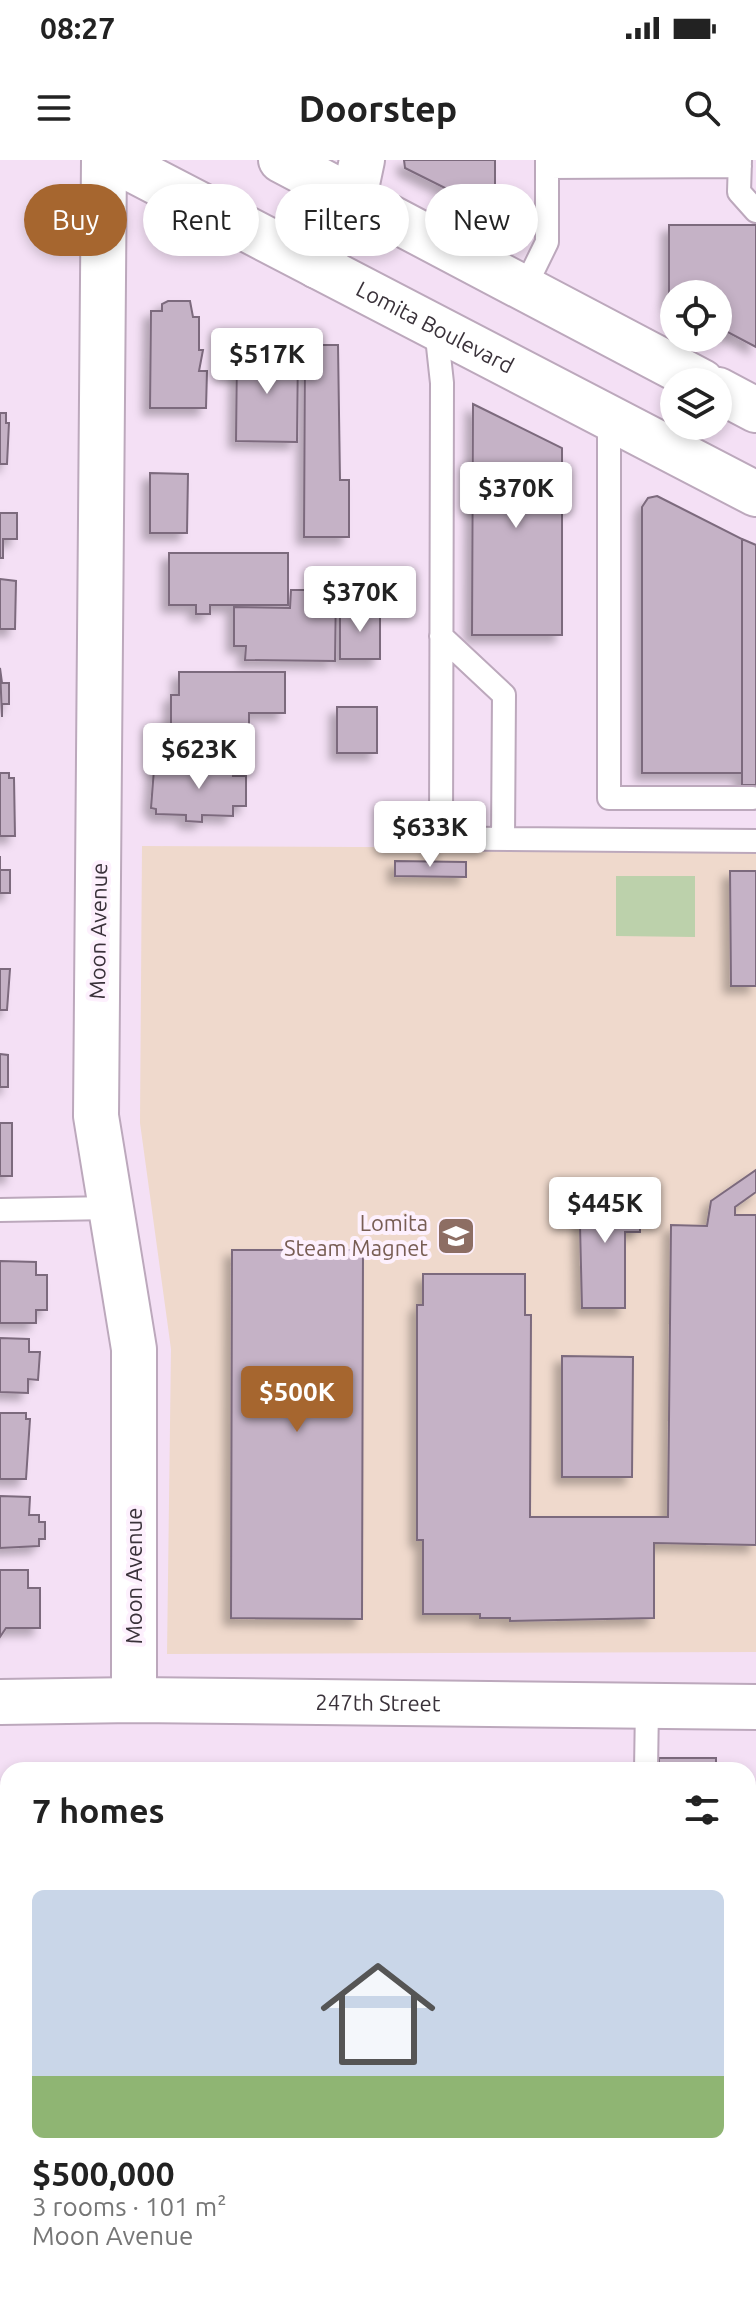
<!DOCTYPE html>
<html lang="en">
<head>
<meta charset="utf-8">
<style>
  body { margin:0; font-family:Ubuntu,sans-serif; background:#f2f2f2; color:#222; height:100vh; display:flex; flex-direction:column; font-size:30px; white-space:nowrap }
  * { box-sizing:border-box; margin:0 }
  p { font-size:26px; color:#767676 }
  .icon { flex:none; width:44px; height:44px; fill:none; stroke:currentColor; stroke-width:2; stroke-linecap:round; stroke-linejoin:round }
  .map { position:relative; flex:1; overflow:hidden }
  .panel { position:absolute; left:0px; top:1602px; width:756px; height:536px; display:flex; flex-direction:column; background:#fff; border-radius:24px 24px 0 0; box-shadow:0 4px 12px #0003 }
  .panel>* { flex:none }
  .top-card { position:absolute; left:24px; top:24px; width:708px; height:72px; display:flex; gap:16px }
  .controls { position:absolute; left:660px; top:120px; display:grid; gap:16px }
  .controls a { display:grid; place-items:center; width:72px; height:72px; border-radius:50%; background:#fff; box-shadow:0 4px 12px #0003; font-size:40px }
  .price { position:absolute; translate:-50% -68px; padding:0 18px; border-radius:8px; background:#fff; color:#222; font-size:26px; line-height:52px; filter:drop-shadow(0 2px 4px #0008) }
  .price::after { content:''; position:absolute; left:50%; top:48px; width:24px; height:18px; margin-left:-12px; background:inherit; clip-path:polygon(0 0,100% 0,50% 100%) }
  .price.active { background:#a6662f; color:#fff }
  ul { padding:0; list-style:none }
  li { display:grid; align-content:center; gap:16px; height:424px; padding:0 32px }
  li span { display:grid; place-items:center; height:248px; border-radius:12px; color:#555 }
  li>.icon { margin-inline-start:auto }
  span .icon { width:144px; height:144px; fill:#fffc; stroke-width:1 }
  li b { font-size:34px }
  h2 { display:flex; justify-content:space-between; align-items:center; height:96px; padding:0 32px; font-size:34px }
  .chip { padding:0 28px; border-radius:36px; background:#fff; box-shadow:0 4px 12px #0003; font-size:28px; line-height:72px }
  .chip.active { background:#a6662f; color:#fff }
  .status { display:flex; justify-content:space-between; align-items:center; height:56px; padding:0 40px; background:#fff; direction:ltr }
  .status svg { height:22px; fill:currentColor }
  header { display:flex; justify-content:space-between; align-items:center; height:104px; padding:0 32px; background:#fff; font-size:36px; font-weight:700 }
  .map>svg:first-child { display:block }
</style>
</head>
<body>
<div class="status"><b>08:27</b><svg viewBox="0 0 49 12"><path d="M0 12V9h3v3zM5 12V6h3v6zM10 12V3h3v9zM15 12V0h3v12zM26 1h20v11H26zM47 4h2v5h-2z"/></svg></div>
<header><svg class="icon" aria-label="menu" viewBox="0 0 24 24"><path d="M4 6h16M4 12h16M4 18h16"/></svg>Doorstep<svg class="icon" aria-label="search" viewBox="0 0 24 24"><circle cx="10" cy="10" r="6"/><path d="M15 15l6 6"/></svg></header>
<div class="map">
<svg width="756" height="2138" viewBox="0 0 756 2138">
  <defs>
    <filter id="shadow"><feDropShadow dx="-7" dy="7" stdDeviation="4" flood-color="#0004"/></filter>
  </defs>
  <rect width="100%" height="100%" fill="#f4e0f5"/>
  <path fill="#efd9cc" d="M142,686L756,689V1492L167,1494L171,1189L140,963Z"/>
  <path fill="#bcd1ab" d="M616,716H695V777L616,776Z"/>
  <path fill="#c5b2c6" stroke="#7c6a7d" stroke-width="2" filter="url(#shadow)" d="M404,0H495V53L405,8Z
    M669,65H756V187L718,167V134H674V145L669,142Z
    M168,141H190L193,157H199V190H203L199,211H207L206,248H150L151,151H162V144Z
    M305,185H338L340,320H349V377H304Z
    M237,190L298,191L297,282L236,281Z
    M473,244L562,288V475H472Z
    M0,253H6V263H9L7,304H0Z
    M150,313L188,314L187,373H150Z
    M657,336L742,379V613H642V347L648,338Z
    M0,353H17V379H3V398H0Z
    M742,379L756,385V625H742Z
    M169,393H288V445H210V454H196V445H169Z
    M0,419L16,421L15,469H0Z
    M291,430H336L335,501L245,500L246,486H234V447L290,448Z
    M340,449H380V499H340Z
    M0,508L2,523H9V544H2V557Z
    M179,512H285V553H249V565H217V572L201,571L192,565H171V535H179Z
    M337,547H377V593H337Z
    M193,600L234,602L233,616H246V646H233V656L202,655V662L186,661V655L156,654V649L151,648L154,609L192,610Z
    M0,613H9V618H14L15,676H0Z
    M0,696V710H10V733H0Z
    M395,701L466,702V717L395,716Z
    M730,711H756V826H731Z
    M0,809H10L7,850H0Z
    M0,894L8,895V927H0Z
    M0,963H12V1016H0Z
    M756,1010V1032L735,1047V1055H756V1385L654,1383V1458L510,1461V1458H480V1454H423V1380H417V1145H423V1114H525V1155H531L530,1357H668L671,1065L707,1066L711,1041Z
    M579,1024H604V1034L640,1037V1072H625V1148H582Z
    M232,1090H363L362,1459L231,1458Z
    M0,1101L36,1102V1115H47V1150H36V1163H0Z
    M0,1178L29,1179V1192H40L38,1220L28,1219V1233L0,1232Z
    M562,1196L633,1197L632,1317H562Z
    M0,1253H26V1259H30L26,1319H0Z
    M0,1336L30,1337L29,1355H39V1362H45V1379H39V1386L0,1388Z
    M0,1410H28V1428H40V1468H6L0,1477Z
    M659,1598H716V1610H659Z
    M748,1711H756V1794H748Z
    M8,1718V1762H0V1719Z
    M748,1886H756V1969H748Z
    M0,1887H8V1964L0,1965Z
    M0,1999H8V2072L0,2073Z
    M748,2001H756V2106L748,2105Z"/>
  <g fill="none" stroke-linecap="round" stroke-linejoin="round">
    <defs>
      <path id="lane" d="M740,0L739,32L756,51
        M547,7L740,6
        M524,129L547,82V0
        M436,168L442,223L441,678
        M609,257V638H753
        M441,476L504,535L503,679
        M390,678L756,681
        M0,1050L111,1048
        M646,1610L647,1546
        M0,1868H8
        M644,2130V2138"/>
      <g id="street">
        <path d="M104,0L96,956L134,1189V1540"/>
        <path d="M317,106L354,38L362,0"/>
        <path id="s1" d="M0,1542L134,1540L756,1547"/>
      </g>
      <g id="secondary">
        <path id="s2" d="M114,0L756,334"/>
        <path d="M281,0L702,222"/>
        <path d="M718,230L756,250"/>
      </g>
    </defs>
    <use href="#lane" stroke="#bca8bc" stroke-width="26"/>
    <use href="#street" stroke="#bca8bc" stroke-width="48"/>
    <use href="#secondary" stroke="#bca8bc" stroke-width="48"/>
    <use href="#lane" stroke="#fff" stroke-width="22"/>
    <use href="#street" stroke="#fff" stroke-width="44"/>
    <use href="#secondary" stroke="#fff" stroke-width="44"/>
  </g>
  <defs>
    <symbol id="school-square" viewBox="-11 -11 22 22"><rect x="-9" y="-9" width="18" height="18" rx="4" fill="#8d6e63" stroke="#fdf0fd"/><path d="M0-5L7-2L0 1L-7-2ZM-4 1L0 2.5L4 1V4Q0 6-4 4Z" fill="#fff"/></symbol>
  </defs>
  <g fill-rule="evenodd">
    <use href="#school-square" x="434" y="1054" width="44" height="44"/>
  </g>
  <g text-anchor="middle" stroke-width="8" stroke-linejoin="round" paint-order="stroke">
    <g font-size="22" fill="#3a323a" stroke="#fdf0fd">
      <text dy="8" stroke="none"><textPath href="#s2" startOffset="362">Lomita Boulevard</textPath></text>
      <text transform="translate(98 771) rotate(-89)" y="8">Moon Avenue</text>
      <text transform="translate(134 1416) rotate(-90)" y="8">Moon Avenue</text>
      <text dy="8" stroke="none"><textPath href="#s1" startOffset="378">247th Street</textPath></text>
    </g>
    <g font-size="22" fill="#785e54" stroke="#fdf0fd" text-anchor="end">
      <text x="428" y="1071">Lomita<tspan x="428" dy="25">Steam Magnet</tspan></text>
    </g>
  </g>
</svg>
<div class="controls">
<a><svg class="icon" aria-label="locate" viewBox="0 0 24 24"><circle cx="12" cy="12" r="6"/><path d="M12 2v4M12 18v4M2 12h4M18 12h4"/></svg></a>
<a><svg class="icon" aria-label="layers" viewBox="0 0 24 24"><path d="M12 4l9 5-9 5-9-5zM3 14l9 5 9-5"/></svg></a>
</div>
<b class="price" style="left:267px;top:236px">$517K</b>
<b class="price" style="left:516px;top:370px">$370K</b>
<b class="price" style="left:360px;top:474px">$370K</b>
<b class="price" style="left:199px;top:631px">$623K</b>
<b class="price" style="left:430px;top:709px">$633K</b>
<b class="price" style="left:605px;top:1085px">$445K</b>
<b class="price active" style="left:297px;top:1274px">$500K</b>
<div class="top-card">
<a class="chip active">Buy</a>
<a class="chip">Rent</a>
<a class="chip">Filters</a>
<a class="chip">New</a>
</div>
<section class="panel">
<h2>7 homes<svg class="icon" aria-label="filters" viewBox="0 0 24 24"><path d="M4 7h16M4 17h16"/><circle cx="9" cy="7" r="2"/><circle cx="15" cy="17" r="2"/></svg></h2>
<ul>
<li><span style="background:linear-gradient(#c9d6e8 75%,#8fb573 0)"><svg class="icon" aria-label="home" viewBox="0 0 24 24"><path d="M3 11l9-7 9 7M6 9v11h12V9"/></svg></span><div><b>$500,000</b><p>3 rooms · 101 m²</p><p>Moon Avenue</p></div></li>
</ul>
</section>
</div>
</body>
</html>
